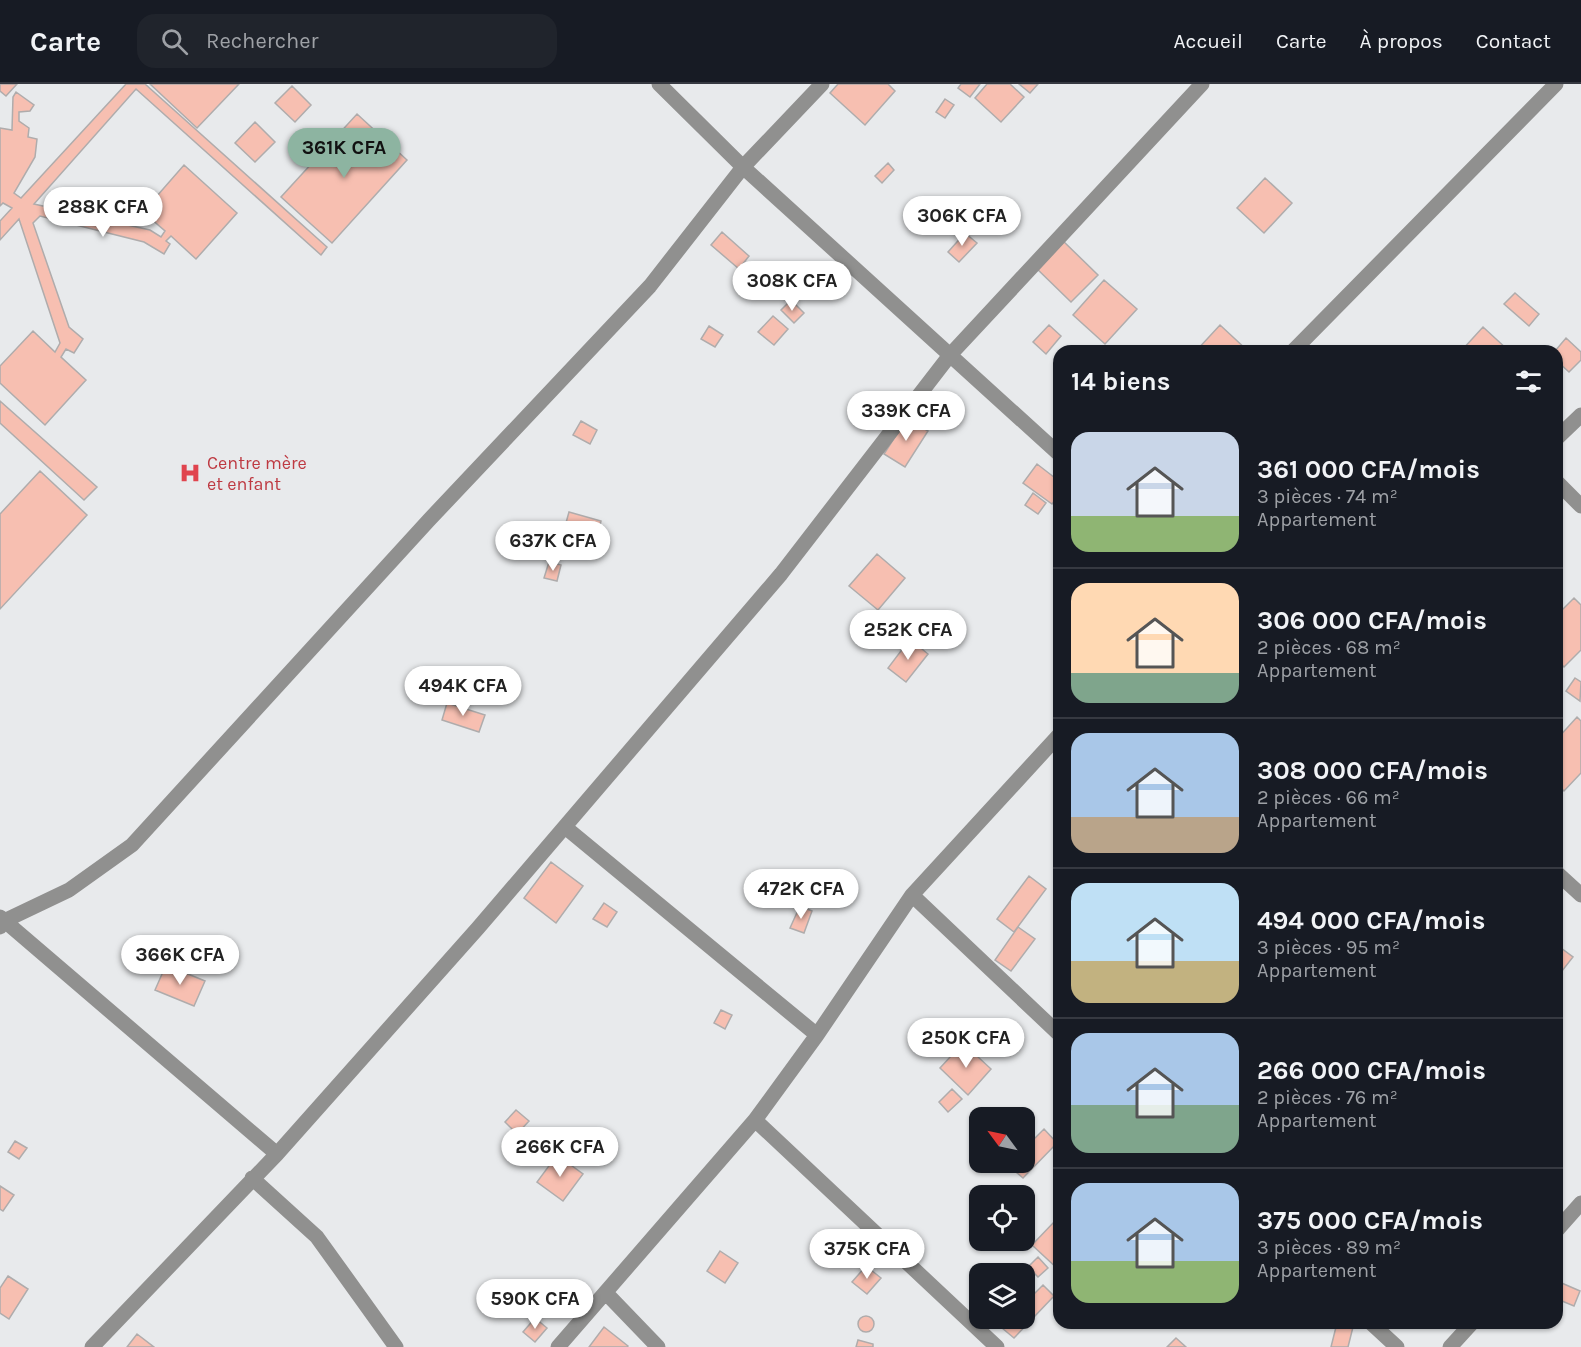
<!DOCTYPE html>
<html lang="fr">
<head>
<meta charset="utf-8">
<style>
  body { margin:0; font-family:Karla,sans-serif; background:#20242c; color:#f1f3f6; height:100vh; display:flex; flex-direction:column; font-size:22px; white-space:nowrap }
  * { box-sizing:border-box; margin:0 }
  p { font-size:20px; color:#9ea1a6 }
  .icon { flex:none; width:33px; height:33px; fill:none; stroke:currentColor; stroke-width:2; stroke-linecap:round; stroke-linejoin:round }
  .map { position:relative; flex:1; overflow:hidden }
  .sheet { position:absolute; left:1053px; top:261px; width:510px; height:984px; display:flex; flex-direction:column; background:#171b24; border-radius:18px; box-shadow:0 2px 4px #0004 }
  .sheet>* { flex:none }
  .needle { width:39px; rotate:303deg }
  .tools { position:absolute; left:969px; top:1023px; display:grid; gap:12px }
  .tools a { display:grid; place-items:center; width:66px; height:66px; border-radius:12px; background:#171b24; box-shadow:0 2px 4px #0004; font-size:30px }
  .price { position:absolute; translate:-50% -51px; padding:0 14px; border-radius:21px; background:#fff; color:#222; font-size:20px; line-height:39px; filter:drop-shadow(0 2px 3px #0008) }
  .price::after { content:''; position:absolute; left:50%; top:36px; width:18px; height:14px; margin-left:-9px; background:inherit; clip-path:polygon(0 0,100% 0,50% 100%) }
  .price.active { background:#8db4a1; color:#111 }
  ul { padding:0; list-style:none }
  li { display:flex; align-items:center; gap:18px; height:150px; padding:0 18px }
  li+li { border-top:2px solid #363941 }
  li span { display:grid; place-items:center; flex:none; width:168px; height:120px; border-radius:18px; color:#555 }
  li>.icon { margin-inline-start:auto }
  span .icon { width:72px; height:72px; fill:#fffc; stroke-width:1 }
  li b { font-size:26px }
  h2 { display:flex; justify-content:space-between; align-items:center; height:72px; padding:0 18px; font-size:26px }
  header { display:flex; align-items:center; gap:36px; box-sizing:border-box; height:84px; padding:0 30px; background:#171b24; border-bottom:2px solid #363941 }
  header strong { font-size:28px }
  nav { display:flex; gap:33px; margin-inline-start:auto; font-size:21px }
  .search { width:420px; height:54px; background:#20242c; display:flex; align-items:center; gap:15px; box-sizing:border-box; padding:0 21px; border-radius:18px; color:#9ea1a6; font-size:22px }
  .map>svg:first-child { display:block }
</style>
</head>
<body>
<header>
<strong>Carte</strong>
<div class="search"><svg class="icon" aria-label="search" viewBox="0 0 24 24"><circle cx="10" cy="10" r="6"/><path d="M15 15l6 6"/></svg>Rechercher</div>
<nav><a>Accueil</a><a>Carte</a><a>À propos</a><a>Contact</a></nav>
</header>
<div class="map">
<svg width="1581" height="1263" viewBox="0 0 1581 1263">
  <rect width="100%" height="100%" fill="#e8eaec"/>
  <path fill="#f7bfb1" stroke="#afacac" stroke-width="1.5" d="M0,0H17L6,12L0,7Z
    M126,0H145L327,163L321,171L136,5L34,120L150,146L161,153L165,147L143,128L184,81L237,129L196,175L171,152L166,157L170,160L164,170L144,158L40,132L33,139L69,243L83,255L74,269L66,265L61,273L86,296L45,341L0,299V282L33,247L55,268L60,259L19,135L0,156V137L12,124L3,119L0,122V44L12,46L13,13L16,8L34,21L30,27L19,28V37L29,44L28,53L37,55L35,73L14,109L21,114Z
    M150,0H239L197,44Z
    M838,0H888L895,7L865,41L830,9Z
    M961,0H980L970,13L958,4Z
    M987,0H1010L1024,13L1001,38L975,14Z
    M1019,0H1038L1030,9Z
    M292,2L311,21L295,38L275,19Z
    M945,15L954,21L945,34L936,28Z
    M357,30L407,76L332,159L281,113Z
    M255,38L275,58L255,78L235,59Z
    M888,79L894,86L882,99L875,92Z
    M1265,94L1292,119L1264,149L1237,124Z
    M722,148L749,172L739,185L711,161Z
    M965,149L977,159L959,178L948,168Z
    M1059,153L1098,191L1071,218L1032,180Z
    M1104,196L1137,225L1105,260L1073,231Z
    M1515,209L1539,230L1529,242L1504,220Z
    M791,216L804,229L794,239L781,226Z
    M773,232L788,245L774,261L758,248Z
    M1049,241L1061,252L1046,270L1033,258Z
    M1220,241L1248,267H1196Z
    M709,242L723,251L715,263L701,255Z
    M1483,243L1508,266L1506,267L1462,266Z
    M1566,254L1581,268V276L1569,288L1557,277L1560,274L1555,267Z
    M0,317L97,403L84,416L0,339Z
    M907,334L928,347L905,383L884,370Z
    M581,337L597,346L590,360L573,351Z
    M1037,380L1059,397V411L1052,420L1023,399Z
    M40,387L87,431L0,525V430Z
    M1033,409L1046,419L1038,430L1025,421Z
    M569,428L601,437L597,454L564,446Z
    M877,470L905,494L878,526L849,502Z
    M549,478L561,481L557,497L544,494Z
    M1574,514L1581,521V566L1564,583L1557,576V531Z
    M910,555L928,570L906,598L888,584Z
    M1575,594L1581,598L1580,617L1566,607Z
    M447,619L485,631L479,648L442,636Z
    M1577,633L1581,637V689L1564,707L1557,700V684L1560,680L1557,677V655Z
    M551,778L583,802L556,839L524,814Z
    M1029,792L1046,805L1014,848L997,835Z
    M604,819L617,828L607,843L593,835Z
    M800,822L812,827L804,849L790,844Z
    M1018,843L1035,855L1011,887L995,876Z
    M1557,861L1573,873L1562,887L1557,883Z
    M166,881L205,897L194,922L155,906Z
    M721,926L732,931L725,945L714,939Z
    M963,959L991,985L968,1011L940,984Z
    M952,1005L962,1015L948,1028L939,1018Z
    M516,1026L529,1037L517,1050L505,1038Z
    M1044,1045L1057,1059L1023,1094L1009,1082L1012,1078H1024V1065Z
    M15,1057L27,1064L19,1075L8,1068Z
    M557,1071L583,1090L563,1117L537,1098Z
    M0,1102L14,1111L3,1127L0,1125Z
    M1024,1112L1034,1121L1024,1132Z
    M1054,1138L1059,1143V1186L1032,1161Z
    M720,1167L738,1179L725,1199L707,1187Z
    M1038,1173L1048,1184L1038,1193L1028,1183Z
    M866,1182L881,1194L867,1210L852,1198Z
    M8,1192L28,1205L9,1235L0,1229V1204Z
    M1557,1197L1580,1207L1574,1222L1557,1215Z
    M1043,1201L1054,1212L1014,1254L1002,1244L1011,1234H1024V1220Z
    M858 1240a8 8 0 1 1 16 0a8 8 0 1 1-16 0Z
    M535,1234L547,1244L535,1258L523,1248Z
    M1337,1239L1353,1243L1348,1263H1331Z
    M604,1243L628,1262L627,1263H589Z
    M137,1250L154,1263H127Z
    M1176,1254L1186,1263H1167Z
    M858,1256L873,1260V1263H856Z"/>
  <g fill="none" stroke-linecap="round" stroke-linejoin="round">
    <path stroke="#90908f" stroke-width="15" d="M659,0L743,83L1059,370
      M1293,267L1556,0
      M1557,354L1581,331
      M1557,398L1581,422
      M565,743L817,951
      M1557,789L1581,811
      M912,811L1059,950
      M0,833L277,1070
      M0,843L4,837L69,806L132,761L429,436L650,202L743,83L822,0
      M755,1036L997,1263
      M252,1094L317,1153L396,1263
      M1557,1146L1581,1119
      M606,1209L658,1263
      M1371,1239L1397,1263
      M92,1263L277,1070L478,844L781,490L950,271L1202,0
      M558,1263L755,1036L817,951L912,811L1059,651
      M1450,1263L1472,1239"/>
  </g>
  <defs>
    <symbol id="hospital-bare" viewBox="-9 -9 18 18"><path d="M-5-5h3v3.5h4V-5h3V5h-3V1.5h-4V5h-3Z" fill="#e0444e" stroke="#e8eaec" stroke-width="2.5" paint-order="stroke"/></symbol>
  </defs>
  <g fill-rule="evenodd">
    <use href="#hospital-bare" x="175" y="374" width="30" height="30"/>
  </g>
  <g text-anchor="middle" stroke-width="5" stroke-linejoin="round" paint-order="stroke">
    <g font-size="18" fill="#be3a42" stroke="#e8eaec" text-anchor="start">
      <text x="207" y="385">Centre mère<tspan x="207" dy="21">et enfant</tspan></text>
    </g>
  </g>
</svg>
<div class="tools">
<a><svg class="needle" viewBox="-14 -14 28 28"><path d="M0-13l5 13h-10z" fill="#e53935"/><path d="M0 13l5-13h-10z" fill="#9ea1a6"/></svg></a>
<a><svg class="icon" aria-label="locate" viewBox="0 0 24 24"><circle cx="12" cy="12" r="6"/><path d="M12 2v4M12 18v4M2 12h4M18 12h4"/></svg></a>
<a><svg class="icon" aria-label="layers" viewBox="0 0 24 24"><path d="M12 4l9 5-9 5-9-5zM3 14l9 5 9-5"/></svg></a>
</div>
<b class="price active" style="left:344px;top:95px">361K CFA</b>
<b class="price" style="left:103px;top:154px">288K CFA</b>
<b class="price" style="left:962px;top:163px">306K CFA</b>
<b class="price" style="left:792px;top:228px">308K CFA</b>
<b class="price" style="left:906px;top:358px">339K CFA</b>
<b class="price" style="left:553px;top:488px">637K CFA</b>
<b class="price" style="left:908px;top:577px">252K CFA</b>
<b class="price" style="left:463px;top:633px">494K CFA</b>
<b class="price" style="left:801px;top:836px">472K CFA</b>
<b class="price" style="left:180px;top:902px">366K CFA</b>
<b class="price" style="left:966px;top:985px">250K CFA</b>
<b class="price" style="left:560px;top:1094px">266K CFA</b>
<b class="price" style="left:867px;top:1196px">375K CFA</b>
<b class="price" style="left:535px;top:1246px">590K CFA</b>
<section class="sheet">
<h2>14 biens<svg class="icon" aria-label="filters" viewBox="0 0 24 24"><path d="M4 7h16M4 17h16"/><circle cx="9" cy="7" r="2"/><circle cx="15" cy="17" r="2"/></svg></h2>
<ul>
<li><span style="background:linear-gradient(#c9d6e8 70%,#8fb573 0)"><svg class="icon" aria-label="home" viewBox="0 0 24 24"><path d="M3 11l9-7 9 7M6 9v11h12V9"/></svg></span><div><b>361 000 CFA/mois</b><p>3 pièces · 74 m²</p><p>Appartement</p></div></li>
<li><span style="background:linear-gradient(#ffd9b3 75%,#7fa58c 0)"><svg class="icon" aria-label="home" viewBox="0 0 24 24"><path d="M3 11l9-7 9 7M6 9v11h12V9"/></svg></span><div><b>306 000 CFA/mois</b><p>2 pièces · 68 m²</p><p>Appartement</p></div></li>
<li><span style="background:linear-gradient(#a9c7e8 70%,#b9a48a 0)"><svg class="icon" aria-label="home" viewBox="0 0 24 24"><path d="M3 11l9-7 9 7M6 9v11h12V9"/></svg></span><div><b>308 000 CFA/mois</b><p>2 pièces · 66 m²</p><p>Appartement</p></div></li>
<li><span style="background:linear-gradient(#bfe0f5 65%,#c2b280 0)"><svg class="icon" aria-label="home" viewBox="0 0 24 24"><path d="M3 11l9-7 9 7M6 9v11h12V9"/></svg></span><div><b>494 000 CFA/mois</b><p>3 pièces · 95 m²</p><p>Appartement</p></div></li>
<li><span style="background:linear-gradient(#a9c7e8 60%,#7fa58c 0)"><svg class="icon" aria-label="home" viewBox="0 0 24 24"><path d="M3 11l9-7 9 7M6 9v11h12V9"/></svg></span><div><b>266 000 CFA/mois</b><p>2 pièces · 76 m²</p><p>Appartement</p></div></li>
<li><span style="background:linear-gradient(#a9c7e8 65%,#8fb573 0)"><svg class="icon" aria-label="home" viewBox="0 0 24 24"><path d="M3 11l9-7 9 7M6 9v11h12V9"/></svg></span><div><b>375 000 CFA/mois</b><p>3 pièces · 89 m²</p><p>Appartement</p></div></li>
</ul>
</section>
</div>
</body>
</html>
